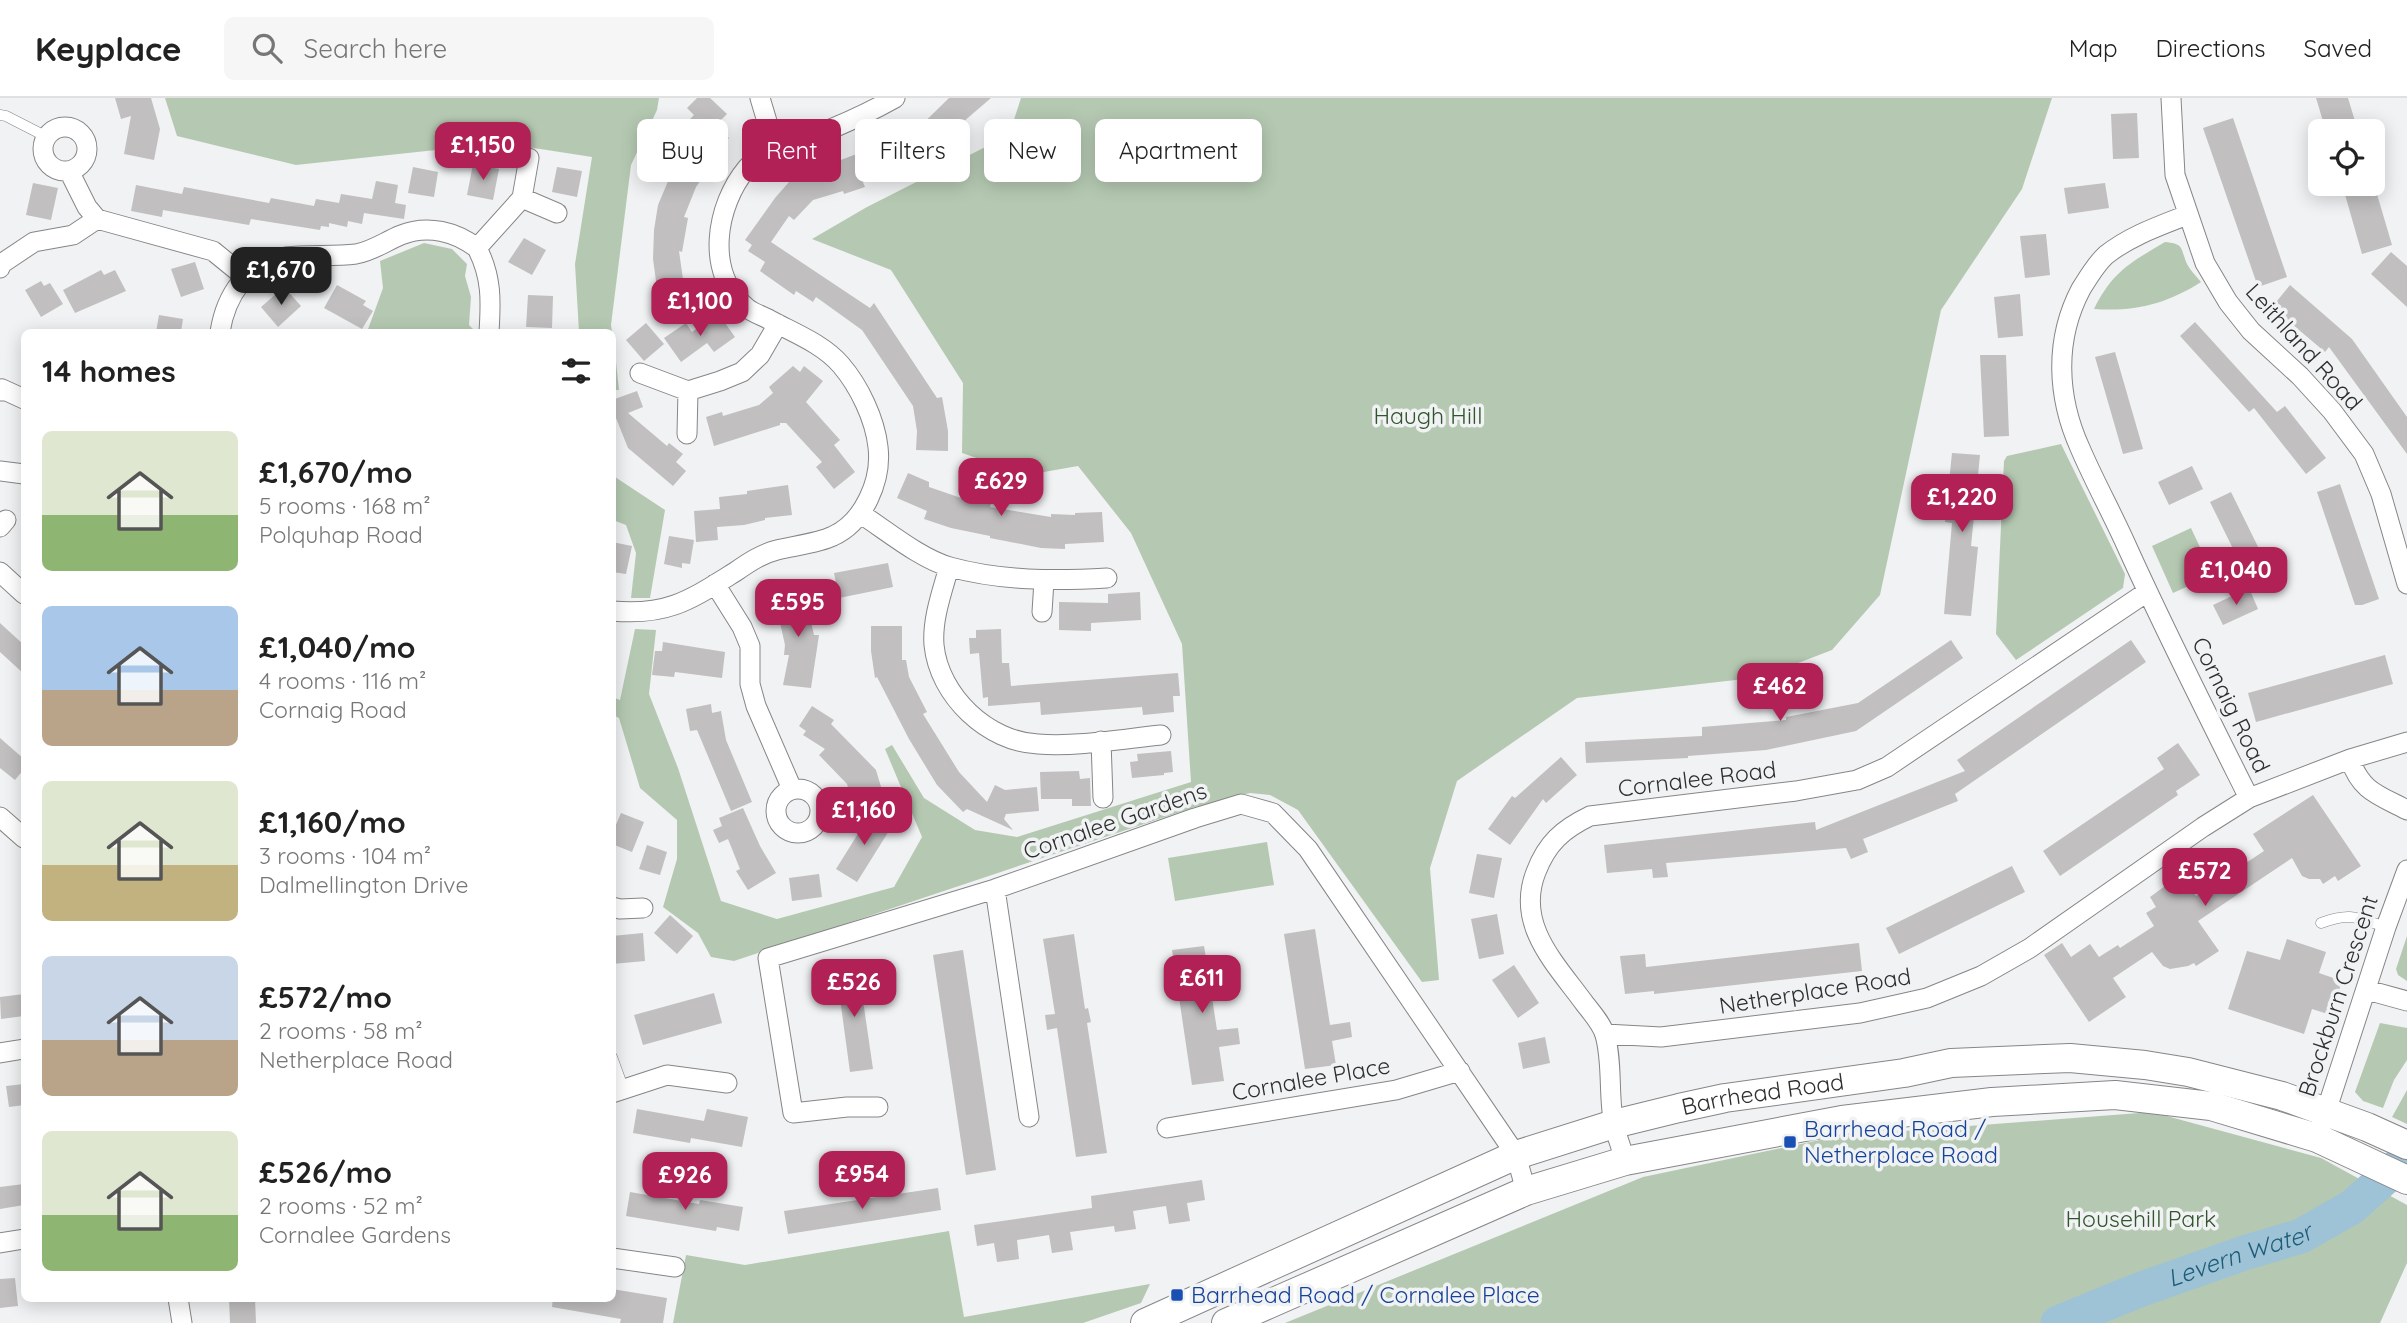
<!DOCTYPE html>
<html lang="en">
<head>
<meta charset="utf-8">
<style>
  body { margin:0; font-family:Quicksand,sans-serif; background:#f6f6f6; color:#222; height:100vh; display:flex; flex-direction:column; font-size:26px; white-space:nowrap }
  * { box-sizing:border-box; margin:0 }
  p { font-size:23px; color:#767676 }
  .icon { flex:none; width:38px; height:38px; fill:none; stroke:currentColor; stroke-width:2; stroke-linecap:round; stroke-linejoin:round }
  .map { position:relative; flex:1; overflow:hidden }
  .side { position:absolute; left:21px; top:231px; width:595px; height:973px; display:flex; flex-direction:column; background:#fff; border-radius:10px; box-shadow:0 4px 18px #0003 }
  .side>* { flex:none }
  .banner { position:absolute; left:637px; top:21px; width:665px; height:63px; display:flex; gap:14px }
  .controls { position:absolute; left:2308px; top:21px; display:grid; gap:14px }
  .controls a { display:grid; place-items:center; width:77px; height:77px; border-radius:10px; background:#fff; box-shadow:0 4px 18px #0003; font-size:35px }
  .price { position:absolute; translate:-50% -60px; padding:0 16px; border-radius:14px; background:#b12155; color:#fff; font-size:23px; line-height:46px; filter:drop-shadow(0 2px 4px #0008) }
  .price::after { content:''; position:absolute; left:50%; top:42px; width:21px; height:16px; margin-left:-10px; background:inherit; clip-path:polygon(0 0,100% 0,50% 100%) }
  .price.current { background:#222; color:#fff }
  ul { padding:0; list-style:none }
  li { display:flex; align-items:center; gap:21px; height:175px; padding:0 21px }
  li span { display:grid; place-items:center; flex:none; width:196px; height:140px; border-radius:10px; color:#555 }
  li>.icon { margin-inline-start:auto }
  span .icon { width:84px; height:84px; fill:#fffc; stroke-width:1 }
  li b { font-size:30px }
  h2 { display:flex; justify-content:space-between; align-items:center; height:84px; padding:0 21px; font-size:30px }
  .chip { padding:0 24px; border-radius:10px; background:#fff; box-shadow:0 4px 18px #0003; font-size:24px; line-height:63px }
  .chip.current { background:#b12155; color:#fff }
  header { display:flex; align-items:center; gap:42px; box-sizing:border-box; height:98px; padding:0 35px; background:#fff; border-bottom:2px solid #e0e0e0 }
  header strong { font-size:33px }
  nav { display:flex; gap:38px; margin-inline-start:auto; font-size:24px }
  .search { width:490px; height:63px; background:#f6f6f6; display:flex; align-items:center; gap:18px; box-sizing:border-box; padding:0 24px; border-radius:10px; color:#767676; font-size:26px }
  .map>svg:first-child { display:block }
</style>
</head>
<body>
<header>
<strong>Keyplace</strong>
<div class="search"><svg class="icon" aria-label="search" viewBox="0 0 24 24"><circle cx="10" cy="10" r="6"/><path d="M15 15l6 6"/></svg>Search here</div>
<nav><a>Map</a><a>Directions</a><a>Saved</a></nav>
</header>
<div class="map">
<svg width="2407" height="1225" viewBox="0 0 2407 1225">
  <rect width="100%" height="100%" fill="#f1f2f4"/>
  <path fill="#b5c9b2" d="M165,0H659L657,12L631,67L611,227L612,234H579L575,166L592,59L501,45L296,67L177,38Z
    M1021,0H2052L2022,91L1941,212L1880,497L1832,552L1762,579L1577,600L1457,683L1430,770L1439,882L1422,884L1298,712L1270,697L1250,695L1195,709L734,863L711,859L698,835L663,809L677,761V722L640,690L619,620L613,617L612,599L620,602L635,531L656,532L649,596L678,670L721,803L777,821L894,789L922,739L885,651L892,647L924,700L975,732L1017,739L1191,684L1182,546L1131,435L1078,368L1027,377L962,355L963,285L891,172L812,141L867,109L1009,37Z
    M2165,144C2185,146 2180,150 2187,166C2190,172 2196,178 2201,184C2167,206 2134,214 2094,211C2113,173 2130,165 2165,144Z
    M424,145L452,151L467,166L465,178L471,199L469,227L475,233L473,234H367L383,190L380,163Z
    M612,236H613L619,292H613Z
    M2061,346L2125,476L2123,490L2016,562L1996,536L2004,363L2007,358Z
    M612,377L665,412L650,500H631L636,455L626,427L613,422Z
    M2191,430L2213,477L2173,495L2152,448Z
    M1267,744L1274,787L1175,803L1168,760Z
    M2407,838V883L2398,877L2396,871Z
    M2380,925L2407,930V962L2394,982L2383,1010L2363,1003L2355,994Z
    M2407,992V1026L2392,1019Z
    M2152,1014L2321,1060L2407,1107V1165L2380,1225H1285L1643,1079L1839,1038Z
    M949,1133L964,1219L1150,1186L1141,1205L1083,1225H673L686,1157L745,1167Z"/>
  <g fill="none" stroke-linecap="round" stroke-linejoin="round">
    <path stroke="#9ec2d6" stroke-width="35" id="s1" d="M2058,1225L2139,1192L2244,1155L2301,1138L2352,1109L2407,1060"/>
  </g>
  <path fill="#c1bfbf" d="M115,0H151L160,31L154,62L124,56L131,18L121,21Z
    M697,0H710L727,16L716,27L729,40L708,63L712,66L696,89L684,119L688,120L682,154L679,153L685,195L658,198L653,161L654,132L658,107L677,62L684,52L677,47L691,28L687,24L694,17L687,10Z
    M949,0H991L941,43L944,46L925,65L922,61L862,82L865,89L844,96L843,93L813,102L794,122L789,118L771,144L870,210L874,205L937,300L942,299L948,333V353L916,352L917,333L913,308L862,232L816,199L813,204L796,193L794,197L760,173L765,164L748,153L752,147L745,142L775,100L789,84L835,71L833,65L893,42L897,51Z
    M2316,0H2348L2358,33H2326Z
    M2137,15L2139,60L2113,61L2111,16Z
    M2233,20L2287,179L2258,189L2203,30Z
    M473,66L499,71L493,102L467,97Z
    M413,69L438,74L434,99L408,95Z
    M557,69L582,73L577,99L552,94Z
    M376,83L398,87L395,105L406,107L404,121L364,115L362,126L348,123L347,129L329,125V129L321,128L320,132L251,121L249,127L163,112L162,119L131,113L136,87L182,96L184,89L269,105L271,100L314,108L316,101L339,105L341,96L372,101Z
    M33,85L58,90L51,122L26,117Z
    M2105,85L2109,110L2068,116L2064,90Z
    M2342,86H2374L2392,147L2362,156Z
    M2046,136L2050,177L2025,180L2020,138Z
    M524,140L546,152L532,177L508,164Z
    M2391,154L2407,168V209L2371,176Z
    M195,164L204,191L181,199L171,171Z
    M101,172L104,177L115,172L126,193L75,215L63,192Z
    M41,183L44,188L50,185L63,206L41,219L25,192Z
    M337,187L366,203L363,207L373,213L362,231L324,210Z
    M2290,187L2352,241L2407,319V356L2329,249L2325,254L2272,209Z
    M284,189L301,208L278,229L261,209Z
    M2020,196L2023,238L1998,240L1994,199Z
    M528,197L553,198L552,230L526,229Z
    M718,215L735,239L714,254L707,245L681,264L664,240L686,225L692,234Z
    M159,217L183,221L181,234H156Z
    M2195,224L2277,314L2285,308L2326,360L2306,376L2254,310L2249,314L2180,238Z
    M646,225L664,246L644,263L626,242Z
    M2115,254L2143,351L2123,356L2095,259Z
    M1980,257H2006L2009,338L1984,339Z
    M793,268L800,274L804,268L823,283L806,304L840,342L834,347L855,374L834,391L816,369L822,364L786,325H780V327L714,348L706,319L722,314L723,318L759,307L773,295L769,289Z
    M637,293L643,309L628,315L667,348L669,345L683,356L676,364L686,373L673,388L628,350L616,320L612,322V302Z
    M1952,355L1980,357L1971,448L1978,449L1971,518L1944,516L1952,425L1945,424Z
    M2192,368L2203,391L2169,407L2158,384Z
    M908,375L929,384V389L964,401L966,392L993,398L990,409L1051,419V416L1075,417V415L1102,414L1104,444L1065,446V451L1041,450L990,440V438L951,430L924,421L927,413L897,400Z
    M2340,386L2379,501L2362,507H2355L2317,394Z
    M788,387L792,417L765,420V422L744,427L717,429L718,442L696,444L694,413L720,411L719,399L747,396V393Z
    M2231,394L2266,465L2245,475L2210,404Z
    M669,438L694,442L690,466L682,465V470L664,466Z
    M612,444L632,448L626,476L612,474Z
    M888,465L893,489L839,500L834,475Z
    M803,490L814,537H819L811,590L783,587L789,557H784L785,547L779,520L782,519L777,496Z
    M2249,490L2258,511L2223,527L2213,507Z
    M1140,494L1141,522L1091,525V533L1059,532V504L1108,505V496Z
    M0,525L24,547V576L0,554Z
    M871,528H902V562H906L909,579L927,614L923,616L959,674L987,704L995,687L1005,692L1037,689L1039,713L1006,716L1004,721L1013,732L967,711L963,714L937,687L909,641L877,579L875,580L871,553Z
    M1001,531L1002,565H1009L1011,588L1178,575L1180,598H1173L1174,614L1143,617L1142,609L1041,617L1040,604L988,608V599L983,600L979,555L970,556L969,540H976V532Z
    M1951,542L1963,560L1856,633L1766,652L1688,658V660L1586,665L1585,644L1702,638V629L1786,622V619L1858,605Z
    M2131,542L2146,564L1955,696L1958,703L1863,741L1868,754L1851,761L1846,750L1666,765L1668,779L1653,780L1652,771L1607,775L1604,747L1815,724L1816,732L1965,673L1957,662Z
    M663,544L725,554L722,580L675,574L674,579L652,577L655,553H662Z
    M2385,557L2393,586L2256,624L2248,595Z
    M711,606L712,615L721,613L726,642L752,704L731,713L697,632L690,633L686,611Z
    M812,608L834,622L831,626L876,672L884,699L854,709L847,686L819,657L825,651L803,637L806,633L799,628Z
    M0,640L24,661V671L15,682L0,670Z
    M2178,645L2200,677L2176,693L2178,697L2060,778L2043,753L2164,671L2157,660Z
    M1171,653L1173,674L1164,675V677L1132,680L1130,664L1138,663L1137,656Z
    M1561,659L1577,677L1546,705L1543,701L1510,747L1488,731L1512,698L1515,700Z
    M1079,673L1080,681L1090,680L1091,708H1072V701H1041L1040,674Z
    M2313,697L2361,768L2338,783L2335,778L2323,786L2320,781H2309L2302,778L2292,760L2198,823L2219,853L2196,868L2194,865L2188,868L2170,871L2163,868L2152,854L2113,880L2126,899L2089,924L2044,857L2062,845L2071,859L2090,846L2099,859L2118,847L2120,850L2154,828L2146,815L2156,809L2150,799L2172,783L2178,793L2188,786L2196,798L2264,753L2253,736Z
    M743,710L760,748L776,775L748,792L736,773L740,771L728,741L719,745L713,732L722,728L719,720Z
    M621,715L644,724L632,754L612,746V736Z
    M871,715L892,728L857,784L836,771Z
    M647,747L667,754L660,777L639,771Z
    M1477,756L1502,760L1494,800L1469,795Z
    M2012,768L2025,794L1899,856L1886,830Z
    M819,776L822,799L792,803L789,780Z
    M1497,816L1504,856L1479,861L1471,821Z
    M670,817L693,838L677,856L654,835Z
    M1315,831L1330,927L1350,924L1352,939L1332,943L1336,967L1305,971L1284,836Z
    M643,835L645,863L612,866V838Z
    M1074,836L1085,911L1088,910L1091,924L1087,925L1107,1055L1076,1059L1057,930L1047,932L1045,917L1055,916L1043,841Z
    M2287,841L2326,854L2319,875L2342,883L2331,917L2312,911L2304,936L2228,911L2247,853L2280,862Z
    M1859,845L1862,873L1654,896V893L1625,896L1620,858L1645,856L1646,869Z
    M1204,848L1209,878L1230,875L1232,890L1211,893L1217,932L1238,930L1240,946L1219,949L1224,983L1192,987L1172,852Z
    M963,852L996,1072L966,1077L933,857Z
    M1514,867L1539,905L1518,920L1492,882Z
    M858,868L873,971L850,974L836,871Z
    M714,895L722,925L643,947L634,917Z
    M24,896V918L1,921L0,899Z
    M1545,939L1550,965L1523,971L1518,945Z
    M24,986V1007L9,1009L6,988Z
    M637,1011L704,1023L707,1011L748,1019L742,1049L691,1040L690,1045L633,1035Z
    M1202,1082L1205,1102L1187,1105L1190,1123L1169,1126L1166,1108L1133,1113L1136,1131L1115,1134L1114,1128L1070,1134L1073,1152L1052,1155L1049,1137L1017,1142L1019,1161L997,1164L994,1145L977,1148L974,1127L1092,1110L1091,1098Z
    M24,1086V1107L0,1111V1089Z
    M938,1090L941,1112L788,1136L784,1113Z
    M630,1094L699,1106L700,1102L743,1109L739,1133L717,1129L716,1133L626,1118Z
    M15,1180L18,1208L0,1210V1181Z
    M612,1191L667,1200L663,1225H620L621,1221L552,1209L553,1200H612Z
    M229,1200H255L256,1225H230Z"/>
  <g fill="none" stroke-linecap="round" stroke-linejoin="round">
    <defs>
      <path id="service" d="M0,17L6,18L47,39
        M2321,825C2351,814 2357,820 2386,829
        M612,959L624,992"/>
      <path id="minor" d="M760,0L775,50
        M2171,0L2175,77L2205,165L2228,204L2251,233L2300,278L2332,313L2364,356L2381,396L2407,486
        M43 51a22 22 0 1 1 44 0a22 22 0 1 1-44 0Z
        M69,73L87,109L97,121
        M522,100L557,115
        M2187,117C2159,128 2130,138 2106,157C2096,166 2088,180 2081,191C2054,242 2057,299 2080,350C2095,385 2113,417 2128,451C2166,535 2208,618 2249,700
        M477,150C492,179 491,203 489,234
        M0,170L1,166L34,144L73,137L97,121L213,153L245,179
        M220,234C226,197 246,166 286,159C309,156 333,159 356,156C373,153 386,143 401,137C428,126 456,134 477,150L522,100L529,60
        M640,275L688,293L720,283L742,274L760,257L778,226
        M0,293L2,291L24,301
        M687,336L688,293
        M0,373L24,376
        M861,416C887,433 921,461 950,469C1001,483 1055,483 1107,480
        M0,429L6,422
        M949,469C942,494 932,521 934,547C939,598 988,644 1038,646C1077,649 1122,641 1161,637
        M0,474L24,496
        M715,486L742,529L750,548V586L756,608L792,691
        M612,513C668,518 690,502 735,474C748,465 761,456 777,452C793,448 819,445 833,438C864,424 882,382 878,349C875,321 859,288 841,267C823,246 794,235 770,222C763,218 753,215 747,210C704,175 716,107 747,70C765,50 794,45 818,36C844,26 870,14 895,0
        M1042,514L1044,483
        M1101,643L1103,700
        M2350,661C2361,694 2379,697 2407,712
        M776 713a22 22 0 1 1 44 0a22 22 0 1 1-44 0Z
        M0,719L24,740
        M995,791L1029,1019
        M612,809L620,811L643,810
        M2367,892L2407,903
        M1605,936L1661,939L1860,915L1927,900L1981,878L2030,850L2203,729L2249,700L2350,661L2407,644
        M0,955L24,951
        M612,995L667,977L727,985
        M878,1009H847L793,1015L768,860L995,791L1195,720L1241,706L1273,715L1308,751L1516,1057L1526,1093
        M2322,1026L2386,829L2407,772
        M1167,1030L1396,992L1460,973
        M1625,1063C1622,1051 1617,1039 1614,1027C1608,999 1613,965 1605,937C1602,926 1592,915 1585,906C1556,866 1515,827 1536,774C1547,745 1563,731 1590,718L1796,693L1857,682L1887,669L2147,494
        M0,1145L24,1141
        M612,1160L675,1169
        M178,1200L182,1225"/>
      <g id="secondary">
        <path id="s2" d="M1145,1225L1516,1057L1614,1026L1679,1010L1725,1000L1904,975L1951,965L2070,960L2145,967L2188,974L2282,998L2367,1029L2407,1047"/>
        <path d="M1226,1225L1526,1093L1625,1063L1842,1022L1992,1004L2115,997L2211,1008L2317,1040L2407,1082"/>
      </g>
    </defs>
    <use href="#service" stroke="#868688" stroke-width="11"/>
    <use href="#minor" stroke="#868688" stroke-width="21"/>
    <use href="#secondary" stroke="#868688" stroke-width="30"/>
    <use href="#service" stroke="#fff" stroke-width="10"/>
    <use href="#minor" stroke="#fff" stroke-width="19"/>
    <use href="#secondary" stroke="#fff" stroke-width="28"/>
  </g>
  <g fill="#1a4fb4" stroke="#f1f2f4" stroke-width="2.5">
    <rect x="1783" y="1037" width="14" height="14" rx="3.5"/>
    <rect x="1170" y="1190" width="14" height="14" rx="3.5"/>
  </g>
  <g text-anchor="middle" stroke-width="7" stroke-linejoin="round" paint-order="stroke">
    <g font-size="23" fill="#2d2e2e" stroke="#f1f2f4">
      <text transform="translate(2304 249) rotate(48)" y="8">Leithland Road</text>
      <text transform="translate(2231 607) rotate(64)" y="8">Cornaig Road</text>
      <text transform="translate(1697 681) rotate(-7)" y="8">Cornalee Road</text>
      <text transform="translate(1115 723) rotate(-19)" y="8">Cornalee Gardens</text>
      <text transform="translate(1815 893) rotate(-9)" y="8">Netherplace Road</text>
      <text transform="translate(2338 898) rotate(-72)" y="8">Brockburn Crescent</text>
      <text transform="translate(1311 981) rotate(-10)" y="8">Cornalee Place</text>
      <text dy="8" stroke="none"><textPath href="#s2" startOffset="662">Barrhead Road</textPath></text>
    </g>
    <g font-size="23" fill="#31552c" stroke="#f1f2f4">
      <text x="1428" y="326">Haugh Hill</text>
      <text x="2141" y="1129">Househill Park</text>
    </g>
    <g font-size="23" fill="#164399" stroke="#f1f2f4" text-anchor="start">
      <text x="1804" y="1039">Barrhead Road /<tspan x="1804" dy="26">Netherplace Road</tspan></text>
      <text x="1191" y="1205">Barrhead Road / Cornalee Place</text>
    </g>
    <g font-size="24" font-style="italic" fill="#1d5c79" stroke="#f1f2f4">
      <text dy="8" stroke="none"><textPath href="#s1" startOffset="194">Levern Water</textPath></text>
    </g>
  </g>
</svg>
<div class="controls">
<a><svg class="icon" aria-label="locate" viewBox="0 0 24 24"><circle cx="12" cy="12" r="6"/><path d="M12 2v4M12 18v4M2 12h4M18 12h4"/></svg></a>
</div>
<b class="price" style="left:483px;top:84px">£1,150</b>
<b class="price current" style="left:281px;top:209px">£1,670</b>
<b class="price" style="left:700px;top:240px">£1,100</b>
<b class="price" style="left:1001px;top:420px">£629</b>
<b class="price" style="left:1962px;top:436px">£1,220</b>
<b class="price" style="left:2236px;top:509px">£1,040</b>
<b class="price" style="left:798px;top:541px">£595</b>
<b class="price" style="left:1780px;top:625px">£462</b>
<b class="price" style="left:864px;top:749px">£1,160</b>
<b class="price" style="left:2205px;top:810px">£572</b>
<b class="price" style="left:1202px;top:917px">£611</b>
<b class="price" style="left:854px;top:921px">£526</b>
<b class="price" style="left:862px;top:1113px">£954</b>
<b class="price" style="left:685px;top:1114px">£926</b>
<div class="banner">
<a class="chip">Buy</a>
<a class="chip current">Rent</a>
<a class="chip">Filters</a>
<a class="chip">New</a>
<a class="chip">Apartment</a>
</div>
<section class="side">
<h2>14 homes<svg class="icon" aria-label="filters" viewBox="0 0 24 24"><path d="M4 7h16M4 17h16"/><circle cx="9" cy="7" r="2"/><circle cx="15" cy="17" r="2"/></svg></h2>
<ul>
<li><span style="background:linear-gradient(#dfe7d0 60%,#8fb573 0)"><svg class="icon" aria-label="home" viewBox="0 0 24 24"><path d="M3 11l9-7 9 7M6 9v11h12V9"/></svg></span><div><b>£1,670/mo</b><p>5 rooms · 168 m²</p><p>Polquhap Road</p></div></li>
<li><span style="background:linear-gradient(#a9c7e8 60%,#b9a48a 0)"><svg class="icon" aria-label="home" viewBox="0 0 24 24"><path d="M3 11l9-7 9 7M6 9v11h12V9"/></svg></span><div><b>£1,040/mo</b><p>4 rooms · 116 m²</p><p>Cornaig Road</p></div></li>
<li><span style="background:linear-gradient(#dfe7d0 60%,#c2b280 0)"><svg class="icon" aria-label="home" viewBox="0 0 24 24"><path d="M3 11l9-7 9 7M6 9v11h12V9"/></svg></span><div><b>£1,160/mo</b><p>3 rooms · 104 m²</p><p>Dalmellington Drive</p></div></li>
<li><span style="background:linear-gradient(#c9d6e8 60%,#b9a48a 0)"><svg class="icon" aria-label="home" viewBox="0 0 24 24"><path d="M3 11l9-7 9 7M6 9v11h12V9"/></svg></span><div><b>£572/mo</b><p>2 rooms · 58 m²</p><p>Netherplace Road</p></div></li>
<li><span style="background:linear-gradient(#dfe7d0 60%,#8fb573 0)"><svg class="icon" aria-label="home" viewBox="0 0 24 24"><path d="M3 11l9-7 9 7M6 9v11h12V9"/></svg></span><div><b>£526/mo</b><p>2 rooms · 52 m²</p><p>Cornalee Gardens</p></div></li>
</ul>
</section>
</div>
</body>
</html>
